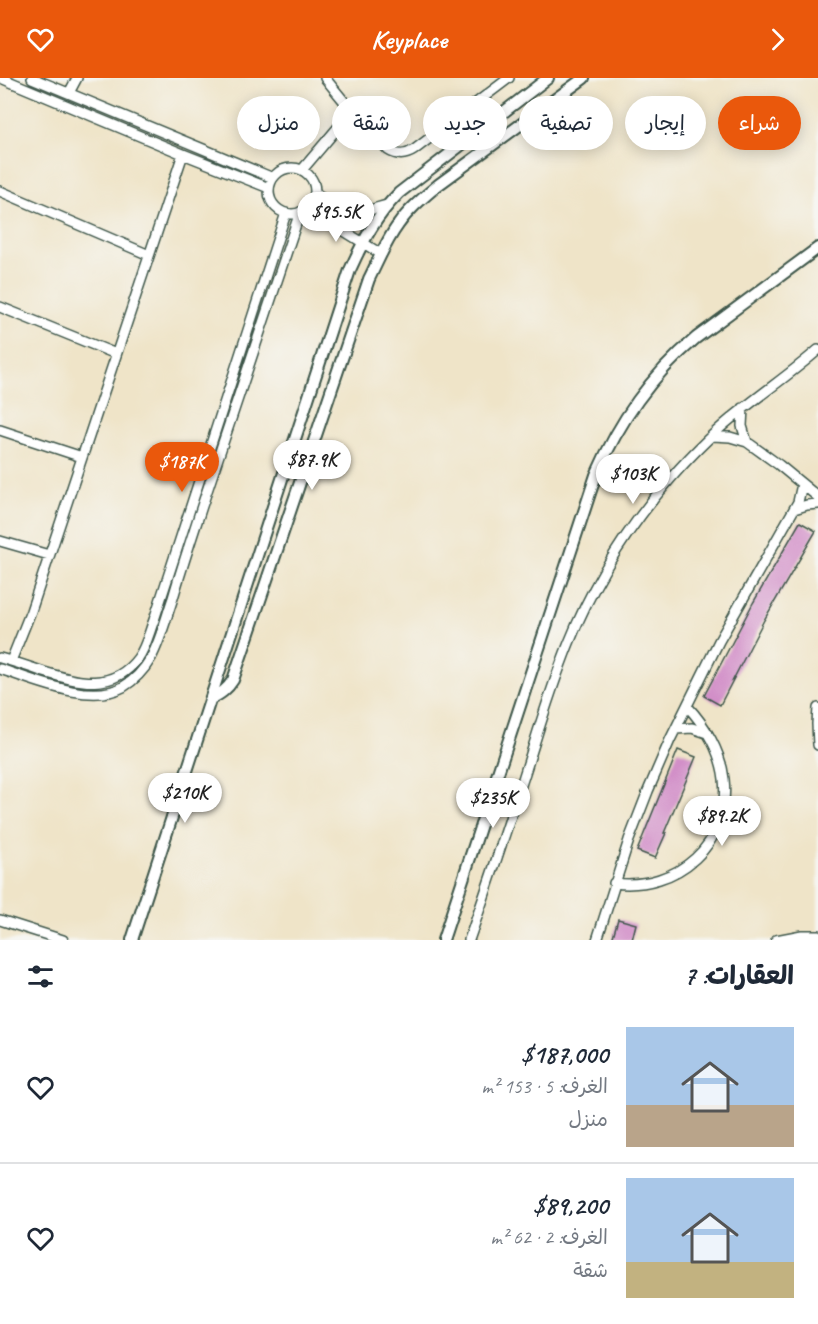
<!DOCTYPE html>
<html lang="ar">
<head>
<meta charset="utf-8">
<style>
  body { margin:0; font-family:Caveat,"Playpen Sans Arabic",sans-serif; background:#f2f2f3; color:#1f2937; direction:rtl; height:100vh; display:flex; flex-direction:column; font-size:22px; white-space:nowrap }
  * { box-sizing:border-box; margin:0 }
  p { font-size:20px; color:#747a83 }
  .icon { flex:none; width:33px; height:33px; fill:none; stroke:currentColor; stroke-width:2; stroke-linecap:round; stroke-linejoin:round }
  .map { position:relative; height:862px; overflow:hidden; direction:ltr }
  .panel { display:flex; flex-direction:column; background:#fff; flex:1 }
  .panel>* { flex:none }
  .banner { position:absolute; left:18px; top:18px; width:783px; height:54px; direction:rtl; display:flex; gap:12px }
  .price { position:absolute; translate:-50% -51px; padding:0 14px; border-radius:21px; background:#fff; color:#222; font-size:20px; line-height:39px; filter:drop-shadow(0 2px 3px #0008) }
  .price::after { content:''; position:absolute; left:50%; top:36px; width:18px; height:14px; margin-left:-9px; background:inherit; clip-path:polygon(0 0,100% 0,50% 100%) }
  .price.current { background:#ea580c; color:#fff }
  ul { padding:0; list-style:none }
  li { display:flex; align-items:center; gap:18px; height:150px; padding:0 24px }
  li+li { border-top:2px solid #e0e1e3 }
  li span { display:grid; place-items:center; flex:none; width:168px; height:120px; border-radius:0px; color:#555 }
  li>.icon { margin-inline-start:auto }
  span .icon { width:72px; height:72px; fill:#fffc; stroke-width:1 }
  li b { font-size:26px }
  h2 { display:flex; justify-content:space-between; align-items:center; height:72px; padding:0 24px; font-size:26px }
  .chip { padding:0 21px; border-radius:27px; background:#fff; box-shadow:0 3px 15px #0003; font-size:21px; line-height:54px }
  .chip.current { background:#ea580c; color:#fff }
  header { display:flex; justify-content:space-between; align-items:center; height:78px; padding:0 24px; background:#ea580c; color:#fff; font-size:27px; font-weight:800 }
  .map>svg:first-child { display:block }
</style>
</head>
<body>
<header><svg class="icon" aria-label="forward" viewBox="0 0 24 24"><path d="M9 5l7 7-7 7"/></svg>Keyplace<svg class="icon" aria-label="heart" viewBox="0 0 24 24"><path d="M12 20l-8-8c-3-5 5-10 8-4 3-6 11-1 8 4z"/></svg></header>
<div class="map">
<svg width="818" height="862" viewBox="0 0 818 862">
  <rect width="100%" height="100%" fill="#f6f6f2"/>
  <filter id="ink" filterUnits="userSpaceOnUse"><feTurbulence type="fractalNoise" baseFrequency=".0167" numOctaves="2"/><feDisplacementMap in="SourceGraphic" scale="12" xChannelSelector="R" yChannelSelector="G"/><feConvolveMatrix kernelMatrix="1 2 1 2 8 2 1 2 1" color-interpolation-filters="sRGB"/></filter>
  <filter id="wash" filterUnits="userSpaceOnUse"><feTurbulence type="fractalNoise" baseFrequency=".008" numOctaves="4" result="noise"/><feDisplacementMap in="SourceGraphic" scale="24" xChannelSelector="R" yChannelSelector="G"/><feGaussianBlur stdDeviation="1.35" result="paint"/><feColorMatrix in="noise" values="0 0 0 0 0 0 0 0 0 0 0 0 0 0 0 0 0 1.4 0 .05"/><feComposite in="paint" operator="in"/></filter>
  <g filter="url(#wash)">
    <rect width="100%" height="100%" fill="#efe4c8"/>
    <g id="blocks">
      <path fill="#d28fc8" d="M800,444L816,453L764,542L720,627L704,618L753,525Z
        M678,672L696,679L664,755H666L655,780L637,773Z
        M618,841L636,846L632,862H612Z"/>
    </g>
  </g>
  <g filter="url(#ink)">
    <use href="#blocks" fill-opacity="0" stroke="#3e564a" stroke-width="1.5"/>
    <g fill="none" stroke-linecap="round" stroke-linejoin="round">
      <defs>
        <path id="minor" d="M1,0L183,76L269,110
          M32,0L273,100
          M325,0L352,33L388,72C397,78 405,78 414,72L509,0
          M69,15L77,0
          M269 113a23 23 0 1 1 46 0a23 23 0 1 1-46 0Z
          M302,92L352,33
          M0,113L149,177
          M315,114C320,118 324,124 329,128C347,142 368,132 387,127
          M307,130L381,176
          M0,229L116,276
          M743,330L742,348L747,364
          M0,352L82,379
          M713,358L730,359L747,364L779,387L818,419
          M794,431L807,427L818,426
          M0,463L49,477
          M0,580C15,584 30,589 44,594C78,604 113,614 138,580C146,569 149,555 154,542L286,135
          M11,583L31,533L183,76
          M0,591C34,602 90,627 123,609C135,602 144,592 151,580C161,561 166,540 173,520C182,489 192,459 202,428C234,330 268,232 300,134
          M818,630L817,646L818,667
          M676,651L692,650L707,655
          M614,805C677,813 731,766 724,701C721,674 705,647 687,628
          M0,842L63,862
          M469,862C488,808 506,753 524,698C538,654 551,609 569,565C593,505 629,448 671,400C693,375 717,351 743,331C768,311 794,293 818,272
          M597,862L629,762L648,713L670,662L719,563L798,424L802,406
          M776,862L802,857H818"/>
        <path id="tertiary" d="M211,621C220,616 227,612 233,602L369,201C378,183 386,163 398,147C409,131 424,119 438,107L584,0
          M132,862L350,192C363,163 376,138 399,115L548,0
          M443,862L596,397C620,342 650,299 696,260L818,170"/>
      </defs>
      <use href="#minor" stroke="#3e564a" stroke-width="12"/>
      <use href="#tertiary" stroke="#3e564a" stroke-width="14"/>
      <use href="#minor" stroke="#fff" stroke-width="9"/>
      <use href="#tertiary" stroke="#fff" stroke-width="10"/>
    </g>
  </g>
</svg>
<b class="price" style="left:336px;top:165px">$95.5K</b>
<b class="price" style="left:312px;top:413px">$87.9K</b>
<b class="price current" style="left:182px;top:415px">$187K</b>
<b class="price" style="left:633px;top:427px">$103K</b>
<b class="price" style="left:185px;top:746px">$210K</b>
<b class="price" style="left:493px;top:751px">$235K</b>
<b class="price" style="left:722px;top:769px">$89.2K</b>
<div class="banner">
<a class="chip current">شراء</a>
<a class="chip">إيجار</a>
<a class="chip">تصفية</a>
<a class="chip">جديد</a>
<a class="chip">شقة</a>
<a class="chip">منزل</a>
</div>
</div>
<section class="panel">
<h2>العقارات: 7<svg class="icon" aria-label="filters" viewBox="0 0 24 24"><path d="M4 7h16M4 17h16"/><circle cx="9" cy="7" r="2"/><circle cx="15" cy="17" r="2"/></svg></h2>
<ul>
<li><span style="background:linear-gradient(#a9c7e8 65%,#b9a48a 0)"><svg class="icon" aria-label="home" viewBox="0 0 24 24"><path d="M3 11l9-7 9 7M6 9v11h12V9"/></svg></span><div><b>$187,000</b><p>الغرف: 5 · 153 m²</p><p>منزل</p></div><svg class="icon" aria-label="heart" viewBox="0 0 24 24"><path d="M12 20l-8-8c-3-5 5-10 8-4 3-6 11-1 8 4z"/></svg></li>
<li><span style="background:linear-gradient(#a9c7e8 70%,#c2b280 0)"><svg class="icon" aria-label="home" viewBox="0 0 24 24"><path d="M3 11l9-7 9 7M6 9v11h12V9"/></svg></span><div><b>$89,200</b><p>الغرف: 2 · 62 m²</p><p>شقة</p></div><svg class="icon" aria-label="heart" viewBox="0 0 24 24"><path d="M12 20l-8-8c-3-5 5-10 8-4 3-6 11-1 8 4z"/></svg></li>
</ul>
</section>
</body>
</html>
